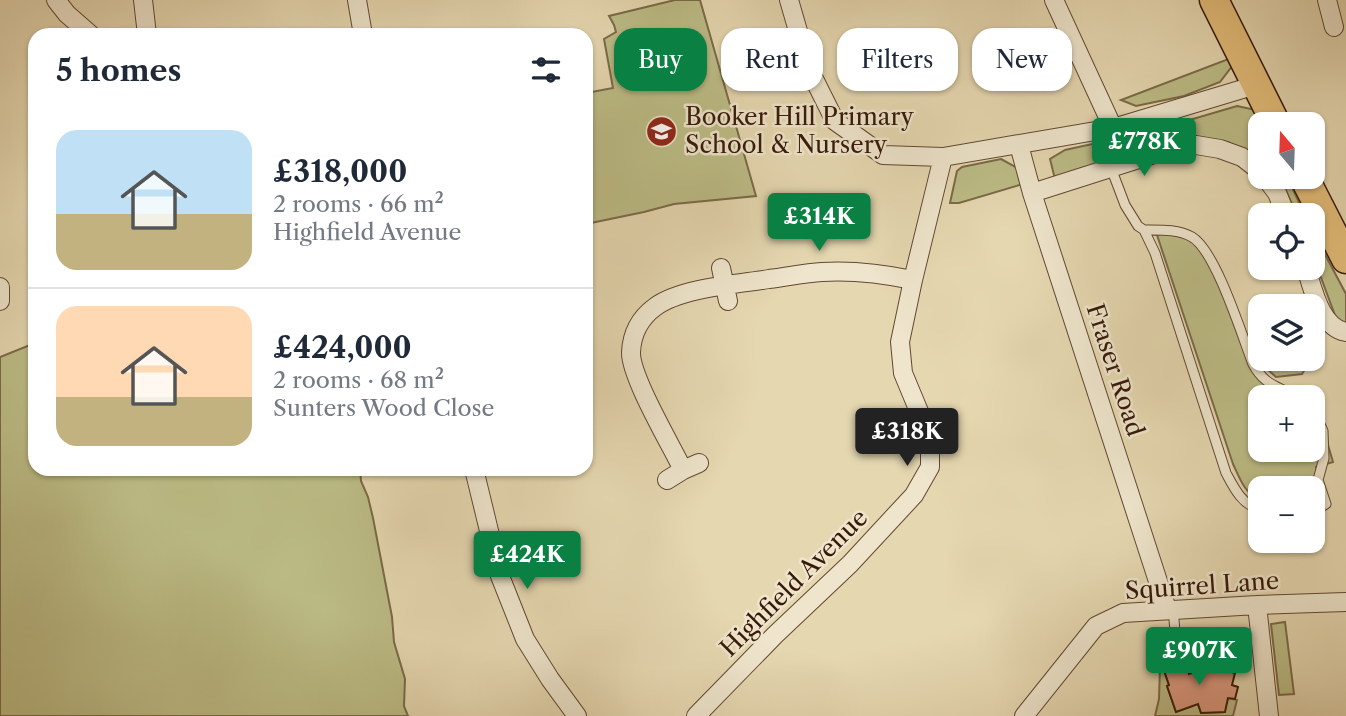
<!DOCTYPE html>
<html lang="en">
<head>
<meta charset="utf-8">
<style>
  body { margin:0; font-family:"Libre Caslon Text",serif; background:#f6f6f7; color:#1f2937; height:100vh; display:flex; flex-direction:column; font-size:26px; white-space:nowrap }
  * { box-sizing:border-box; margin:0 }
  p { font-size:23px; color:#747a83 }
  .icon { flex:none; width:38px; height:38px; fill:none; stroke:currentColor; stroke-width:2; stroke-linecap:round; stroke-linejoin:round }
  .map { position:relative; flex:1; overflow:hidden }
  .details { position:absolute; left:28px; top:28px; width:565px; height:448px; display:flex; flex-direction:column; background:#fff; border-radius:21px; box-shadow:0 2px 5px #0004 }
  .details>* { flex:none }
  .top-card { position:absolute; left:614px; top:28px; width:626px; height:63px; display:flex; gap:14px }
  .needle { width:46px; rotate:341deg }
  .fabs { position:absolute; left:1248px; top:112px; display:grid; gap:14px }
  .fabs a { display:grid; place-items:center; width:77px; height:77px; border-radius:14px; background:#fff; box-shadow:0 2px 5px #0004; font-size:35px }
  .price { position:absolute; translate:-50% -60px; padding:0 16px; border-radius:7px; background:#0b8043; color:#fff; font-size:23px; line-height:46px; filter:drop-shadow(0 2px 4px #0008) }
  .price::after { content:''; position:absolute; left:50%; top:42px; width:21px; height:16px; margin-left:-10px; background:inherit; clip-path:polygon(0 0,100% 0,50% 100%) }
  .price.selected { background:#222; color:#fff }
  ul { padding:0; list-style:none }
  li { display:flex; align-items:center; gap:21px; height:175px; padding:0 28px }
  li+li { border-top:2px solid #e0e1e3 }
  li span { display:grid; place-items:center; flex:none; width:196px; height:140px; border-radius:21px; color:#555 }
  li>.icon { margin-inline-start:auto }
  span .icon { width:84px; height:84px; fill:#fffc; stroke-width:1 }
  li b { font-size:30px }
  h2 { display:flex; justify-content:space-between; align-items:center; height:84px; padding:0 28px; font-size:30px }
  .tag { padding:0 24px; border-radius:21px; background:#fff; box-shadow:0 2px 5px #0004; font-size:24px; line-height:63px }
  .tag.selected { background:#0b8043; color:#fff }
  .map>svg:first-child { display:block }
</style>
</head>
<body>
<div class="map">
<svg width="1346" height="716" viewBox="0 0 1346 716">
  <rect width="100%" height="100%" fill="#e5d7b0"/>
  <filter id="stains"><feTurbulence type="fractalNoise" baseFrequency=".00286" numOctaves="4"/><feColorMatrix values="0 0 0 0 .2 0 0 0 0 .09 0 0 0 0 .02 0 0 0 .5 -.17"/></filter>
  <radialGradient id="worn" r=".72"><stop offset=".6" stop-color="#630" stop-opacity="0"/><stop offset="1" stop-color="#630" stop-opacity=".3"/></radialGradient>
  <path fill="#bcbc86" stroke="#7a6a48" stroke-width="2" d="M675,0H700L756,196L674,204L644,212L586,224V93L613,88L604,39L616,32L614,25L609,16Z
    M1231,58L1233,65L1220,82L1184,96L1136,106L1121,100Z
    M1237,106L1256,110L1262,124H1260V162L1228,142L1204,140L1055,179L1050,159L1065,150L1152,131Z
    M1001,159L1021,170L1023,184L959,203H950L957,171L962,167Z
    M1276,177H1287L1305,215H1297L1283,184Z
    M1312,230L1346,294V329L1336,318L1313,256Z
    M1164,231L1204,244L1259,371L1266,379L1302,397H1260V450H1312L1313,409L1323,428L1333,462L1316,467L1324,499L1313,500L1312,488H1260V501C1243,490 1241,481 1233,464L1157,235Z
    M35,343V469H360L361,481L368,497L373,518L392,617L394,642L405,679L404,706L408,716H0V357Z
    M1267,369H1305L1302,374L1276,377Z
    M1285,622L1294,694L1279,695L1271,624Z
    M1162,665L1169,685L1167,686L1176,712L1193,706L1197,702L1201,713L1224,712L1228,698L1237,700L1233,716H1155L1159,699L1160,666Z"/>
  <path fill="#de9b82" stroke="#371909" stroke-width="2" d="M1183,657L1189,674L1211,666L1235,673L1232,685L1238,687L1235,699L1228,698L1225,712L1201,713L1198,704L1176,712L1167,686L1169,685L1162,665Z"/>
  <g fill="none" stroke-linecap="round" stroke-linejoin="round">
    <defs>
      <path id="service" d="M1111,168L1125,205L1138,226L1144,230L1155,253L1226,473C1234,488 1242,505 1260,509
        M1144,230C1160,230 1178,229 1192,237C1216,251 1242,336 1253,364C1265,386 1277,385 1296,397
        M1312,412L1317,418L1323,431L1324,458L1318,480L1326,504L1321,507L1312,506
        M1173,608L1176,643"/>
      <path id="minor" d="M56,0L67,14L91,35
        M143,0L147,35
        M357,0L363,35
        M789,0L809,69L835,121L883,155L943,157L1113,128L1256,85
        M1054,0L1113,128
        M1327,0L1334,27
        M1019,145L1032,193L1167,609
        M1265,177L1277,193L1286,215
        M1032,193L1167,150L1196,145L1220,149L1242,157L1260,171
        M721,268L728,301
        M1306,268C1313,289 1320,327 1346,332
        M0,287V301
        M474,469L500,576L525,639L550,679L577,716
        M683,470C671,445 630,376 631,352C632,333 640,318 655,307C680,288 738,284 769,279C787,277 804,273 822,272C852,270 884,274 913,280
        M667,480L683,470L699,463
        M1257,605L1269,716
        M696,716L775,635L850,564L914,495L930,467V438L903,373L900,342L913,280L943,157
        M1024,716L1096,626L1123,613L1257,605L1346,602"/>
      <path id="trunk" d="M1214,0L1276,124
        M1304,177L1346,259"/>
    </defs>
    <use href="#service" stroke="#624833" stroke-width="11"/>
    <use href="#minor" stroke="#624833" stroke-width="20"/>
    <use href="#trunk" stroke="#371909" stroke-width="31"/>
    <use href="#service" stroke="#eee5cc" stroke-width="9"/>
    <use href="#minor" stroke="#eee5cc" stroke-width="18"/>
    <use href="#trunk" stroke="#e2bc78" stroke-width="28"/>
  </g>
  <defs>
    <symbol id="school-disc" viewBox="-11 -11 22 22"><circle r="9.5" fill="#8f2418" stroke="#eee5cc"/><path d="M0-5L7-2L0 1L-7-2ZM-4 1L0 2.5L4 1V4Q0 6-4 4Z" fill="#fff"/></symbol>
  </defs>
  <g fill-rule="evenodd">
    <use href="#school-disc" x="644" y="114" width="35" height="35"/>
  </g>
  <g text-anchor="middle" stroke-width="5" stroke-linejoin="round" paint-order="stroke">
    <g font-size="24" fill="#371909" stroke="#eee5cc" text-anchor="start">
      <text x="685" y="125">Booker Hill Primary<tspan x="685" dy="28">School &amp; Nursery</tspan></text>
    </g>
    <g font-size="24" fill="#371909" stroke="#eee5cc">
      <text transform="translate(1115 370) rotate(72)" y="8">Fraser Road</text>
      <text transform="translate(794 583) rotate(-45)" y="8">Highfield Avenue</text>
      <text transform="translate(1202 586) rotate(-4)" y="8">Squirrel Lane</text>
    </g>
  </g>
  <rect width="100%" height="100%" filter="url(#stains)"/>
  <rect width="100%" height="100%" fill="url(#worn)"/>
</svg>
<div class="fabs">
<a><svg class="needle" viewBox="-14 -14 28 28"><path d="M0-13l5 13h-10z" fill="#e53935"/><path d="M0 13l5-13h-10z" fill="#747a83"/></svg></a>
<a><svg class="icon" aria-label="locate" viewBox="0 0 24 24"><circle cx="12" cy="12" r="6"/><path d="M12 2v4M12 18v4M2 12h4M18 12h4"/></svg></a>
<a><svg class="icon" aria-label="layers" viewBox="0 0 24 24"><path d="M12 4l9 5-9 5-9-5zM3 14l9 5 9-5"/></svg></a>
<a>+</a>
<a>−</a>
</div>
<b class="price" style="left:1144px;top:178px">£778K</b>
<b class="price" style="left:819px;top:253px">£314K</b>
<b class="price selected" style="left:907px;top:468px">£318K</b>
<b class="price" style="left:527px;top:591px">£424K</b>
<b class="price" style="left:1199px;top:687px">£907K</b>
<div class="top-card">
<a class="tag selected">Buy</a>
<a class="tag">Rent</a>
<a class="tag">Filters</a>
<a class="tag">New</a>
</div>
<section class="details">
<h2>5 homes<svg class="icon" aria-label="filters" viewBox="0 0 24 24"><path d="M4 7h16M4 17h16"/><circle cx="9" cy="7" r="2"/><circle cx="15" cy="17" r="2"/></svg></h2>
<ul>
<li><span style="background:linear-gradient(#bfe0f5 60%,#c2b280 0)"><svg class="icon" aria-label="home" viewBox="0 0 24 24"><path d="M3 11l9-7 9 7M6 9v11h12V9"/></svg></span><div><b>£318,000</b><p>2 rooms · 66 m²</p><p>Highfield Avenue</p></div></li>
<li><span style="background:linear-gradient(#ffd9b3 65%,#c2b280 0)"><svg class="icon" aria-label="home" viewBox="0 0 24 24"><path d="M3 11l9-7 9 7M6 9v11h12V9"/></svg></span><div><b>£424,000</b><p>2 rooms · 68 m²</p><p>Sunters Wood Close</p></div></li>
</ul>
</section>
</div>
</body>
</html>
